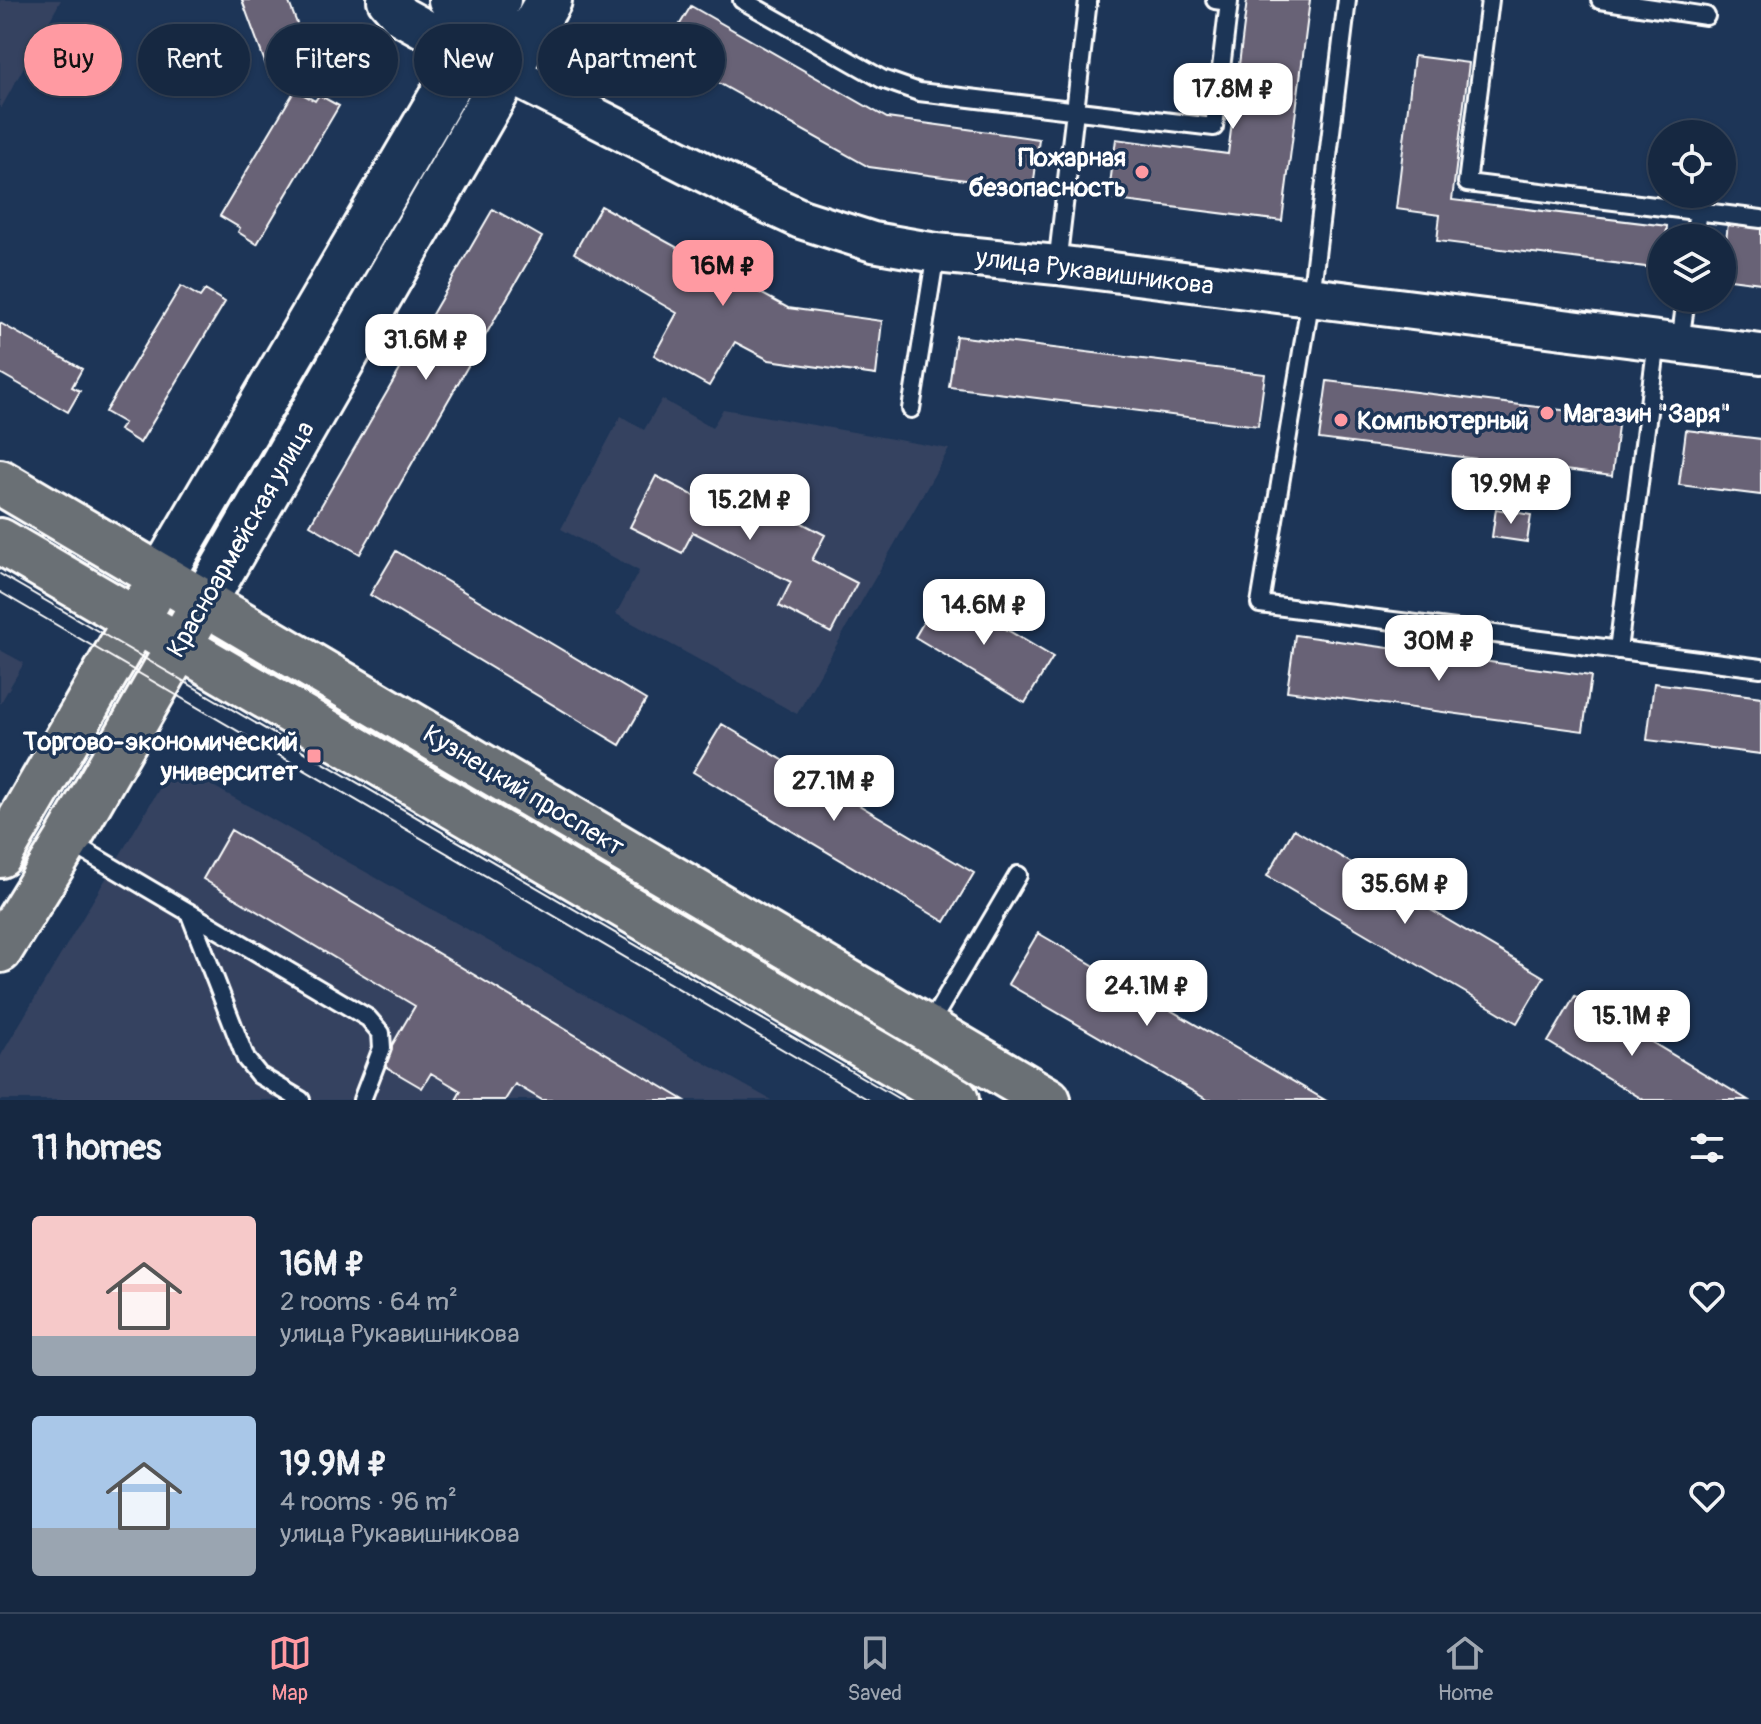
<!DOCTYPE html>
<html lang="en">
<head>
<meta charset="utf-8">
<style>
  body { margin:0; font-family:Pangolin,sans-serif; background:#1f3048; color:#f1f3f6; height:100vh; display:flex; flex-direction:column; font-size:30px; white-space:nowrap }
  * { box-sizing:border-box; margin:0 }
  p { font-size:26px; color:#9ea6b1 }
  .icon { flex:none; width:44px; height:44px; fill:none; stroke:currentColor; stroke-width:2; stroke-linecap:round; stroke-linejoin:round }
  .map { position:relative; height:1100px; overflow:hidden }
  .panel { display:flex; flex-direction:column; background:#162841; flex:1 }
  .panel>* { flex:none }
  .guide { position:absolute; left:24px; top:24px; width:800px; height:72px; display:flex; gap:16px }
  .tools { position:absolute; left:1648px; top:120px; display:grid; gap:16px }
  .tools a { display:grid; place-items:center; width:88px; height:88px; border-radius:50%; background:#162841; box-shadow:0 2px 6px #0004,0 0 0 2px #35445a; font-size:40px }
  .price { position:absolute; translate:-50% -68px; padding:0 18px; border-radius:16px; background:#fff; color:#222; font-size:26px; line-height:52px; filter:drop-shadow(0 2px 4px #0008) }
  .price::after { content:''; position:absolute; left:50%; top:48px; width:24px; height:18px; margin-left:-12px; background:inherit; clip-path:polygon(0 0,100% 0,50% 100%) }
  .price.active { background:#ff9aa2; color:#111 }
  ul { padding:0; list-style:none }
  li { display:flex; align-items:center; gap:24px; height:200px; padding:0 32px }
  li span { display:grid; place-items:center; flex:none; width:224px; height:160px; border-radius:8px; color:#555 }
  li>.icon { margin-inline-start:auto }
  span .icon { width:96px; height:96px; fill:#fffc; stroke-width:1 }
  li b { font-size:34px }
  h2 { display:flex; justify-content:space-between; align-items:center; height:96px; padding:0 32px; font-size:34px }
  .chip { padding:0 28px; border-radius:36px; background:#162841; box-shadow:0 2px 6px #0004,0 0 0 2px #35445a; font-size:28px; line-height:72px }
  .chip.active { background:#ff9aa2; color:#111 }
  .menu { display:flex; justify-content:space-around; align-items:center; height:112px; border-top:2px solid #35445a; background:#162841; font-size:22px; color:#9ea6b1 }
  .menu a { display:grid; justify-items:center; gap:4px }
  .menu .active { color:#ff9aa2 }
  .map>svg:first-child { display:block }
</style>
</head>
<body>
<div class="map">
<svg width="1761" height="1100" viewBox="0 0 1761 1100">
  <rect width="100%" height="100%" fill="#1d3557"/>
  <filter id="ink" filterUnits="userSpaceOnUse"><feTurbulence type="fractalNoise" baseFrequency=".0125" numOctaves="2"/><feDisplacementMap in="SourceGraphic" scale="16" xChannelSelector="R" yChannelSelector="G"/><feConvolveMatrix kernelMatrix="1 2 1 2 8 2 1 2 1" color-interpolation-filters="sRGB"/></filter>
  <g filter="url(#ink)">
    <path fill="#344260" d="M0,0H61L0,110Z
      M662,399L712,428L723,409L949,449L797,714L616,614L639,571L561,529L621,416L644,430Z
      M0,650L24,663L0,704Z
      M174,764L771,1100H0V1057Z"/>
    <path fill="#686276" stroke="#fff" stroke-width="2" d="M242,0H288L311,60L270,76Z
      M1247,0H1310L1282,221L1108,199L1116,139L1228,154Z
      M691,6L887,118L1039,139L1033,189L869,167L663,52Z
      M1414,56L1469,63L1452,200L1667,226L1666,238H1662V269L1437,241L1440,215L1396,209Z
      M295,90L315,101L319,95L339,106L257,244L238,232L240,228L220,216Z
      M601,206L788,308L882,321L876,375L769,360L735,342L709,386L654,355L677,313L574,253Z
      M493,209L542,237L360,554L310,525Z
      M1728,223L1761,227V283L1722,278Z
      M181,286L200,297L205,290L225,302L140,443L119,430L124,423L105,412Z
      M0,323L82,369L72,387L80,391L68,412L0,373Z
      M956,336L1265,374L1258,426L949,387Z
      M1327,381L1619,417L1612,476L1319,439Z
      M1686,430L1761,439V495L1679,485Z
      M656,476L702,500L714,477L825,535L812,560L857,583L831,633L779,606L791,582L693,532L682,553L630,527Z
      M1496,509L1531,515L1527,542L1492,537Z
      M396,551L646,700L620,745L370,595Z
      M942,591L1053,657L1025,703L915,637Z
      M1295,635L1591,676L1583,731L1287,691Z
      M1654,683L1761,697V754L1647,740Z
      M722,724L974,873L945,922L693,772Z
      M1294,829L1544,977L1517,1023L1267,876Z
      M231,830L684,1100H542L515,1084L505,1100H456L461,1091L431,1073L422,1088L381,1064L415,1006L203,879Z
      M1038,933L1325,1100H1208L1008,984Z
      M1575,996L1748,1100H1644L1548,1042Z"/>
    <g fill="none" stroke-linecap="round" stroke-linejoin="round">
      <defs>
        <path id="service" d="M742,0L882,79L919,92L1214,127L1229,2L1215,0
          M1347,0L1311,297L1260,604L1761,668
          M1490,0L1467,183L1761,219
          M1600,0L1706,16
          M1694,238L1698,211
          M1057,265L1088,0
          M1680,343L1686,298
          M911,409L936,253
          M1618,650L1657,341
          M68,841L368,1018L381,1033L382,1048L362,1100
          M189,912L246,1059L259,1075L301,1100
          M927,1029L1018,875"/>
        <path id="tertiary" d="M387,0L401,16L468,53L747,194L801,219L873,242L936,253L1057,265L1761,354
          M448,0L487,21L514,31"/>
        <path id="secondary" d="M162,575L498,0
          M205,600L549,0"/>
        <path id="primary" d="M0,482L1048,1100
          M0,541L956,1100
          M0,855L149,598
          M0,950L67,841L194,620"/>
      </defs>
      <use href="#service" stroke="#fff" stroke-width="22"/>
      <use href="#tertiary" stroke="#fff" stroke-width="44"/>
      <use href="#secondary" stroke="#fff" stroke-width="50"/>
      <use href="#primary" stroke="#fff" stroke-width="50"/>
      <use href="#service" stroke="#1d3557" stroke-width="16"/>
      <use href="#tertiary" stroke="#1d3557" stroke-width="38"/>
      <use href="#secondary" stroke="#1d3557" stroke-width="44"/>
      <use href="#primary" stroke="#6b6f75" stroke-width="44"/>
      <path stroke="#fff" stroke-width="2" d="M0,574L901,1100
        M0,592L869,1100"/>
    </g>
  </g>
  <g fill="#ff9aa2" stroke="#1d3557" stroke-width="3">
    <circle cx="1142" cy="172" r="8"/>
    <circle cx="1547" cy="413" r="8"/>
    <circle cx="1341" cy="420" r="8"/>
    <rect x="306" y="748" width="16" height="16" rx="4"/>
  </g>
  <g text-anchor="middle" stroke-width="7" stroke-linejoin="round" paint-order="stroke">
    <g font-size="26" font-weight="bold" fill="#fff" stroke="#1d3557" text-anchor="end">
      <text x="1126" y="166">Пожарная<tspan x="1126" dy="30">безопасность</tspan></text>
      <text x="1563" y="422" text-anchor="start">Магазин "Заря"</text>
      <text x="1357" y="429" text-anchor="start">Компьютерный</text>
      <text x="298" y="750">Торгово-экономический<tspan x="298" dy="30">университет</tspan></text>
    </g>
    <g font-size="26" fill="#fff" stroke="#1d3557">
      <text transform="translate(1095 271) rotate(7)" y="9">улица Рукавишникова</text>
      <text transform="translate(240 539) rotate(-60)" y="9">Красноармейская улица</text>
      <text transform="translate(524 790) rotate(31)" y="9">Кузнецкий проспект</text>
    </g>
  </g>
</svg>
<div class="tools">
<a><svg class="icon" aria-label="locate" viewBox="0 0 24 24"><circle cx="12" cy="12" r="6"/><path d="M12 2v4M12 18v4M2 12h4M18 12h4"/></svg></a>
<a><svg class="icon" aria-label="layers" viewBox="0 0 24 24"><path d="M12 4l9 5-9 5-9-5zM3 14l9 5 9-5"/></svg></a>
</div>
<b class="price" style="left:1233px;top:131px">17.8M ₽</b>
<b class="price active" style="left:723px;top:308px">16M ₽</b>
<b class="price" style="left:426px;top:382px">31.6M ₽</b>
<b class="price" style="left:1511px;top:526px">19.9M ₽</b>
<b class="price" style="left:750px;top:542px">15.2M ₽</b>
<b class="price" style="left:984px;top:647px">14.6M ₽</b>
<b class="price" style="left:1439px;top:683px">30M ₽</b>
<b class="price" style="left:834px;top:823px">27.1M ₽</b>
<b class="price" style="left:1405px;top:926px">35.6M ₽</b>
<b class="price" style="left:1147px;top:1028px">24.1M ₽</b>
<b class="price" style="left:1632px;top:1058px">15.1M ₽</b>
<div class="guide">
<a class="chip active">Buy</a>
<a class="chip">Rent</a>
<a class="chip">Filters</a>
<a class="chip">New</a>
<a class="chip">Apartment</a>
</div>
</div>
<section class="panel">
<h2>11 homes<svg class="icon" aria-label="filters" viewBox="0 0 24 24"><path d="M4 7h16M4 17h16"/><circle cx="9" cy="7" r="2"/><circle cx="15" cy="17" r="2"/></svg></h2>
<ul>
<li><span style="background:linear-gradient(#f6c9c9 75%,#9aa5b1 0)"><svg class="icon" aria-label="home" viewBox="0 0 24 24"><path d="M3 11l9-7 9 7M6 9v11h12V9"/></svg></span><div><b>16M ₽</b><p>2 rooms · 64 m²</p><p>улица Рукавишникова</p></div><svg class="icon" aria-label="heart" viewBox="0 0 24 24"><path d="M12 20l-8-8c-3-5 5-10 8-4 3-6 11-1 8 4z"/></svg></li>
<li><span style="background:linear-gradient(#a9c7e8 70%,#9aa5b1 0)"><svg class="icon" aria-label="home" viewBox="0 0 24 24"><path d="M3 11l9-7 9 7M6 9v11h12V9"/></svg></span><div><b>19.9M ₽</b><p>4 rooms · 96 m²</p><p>улица Рукавишникова</p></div><svg class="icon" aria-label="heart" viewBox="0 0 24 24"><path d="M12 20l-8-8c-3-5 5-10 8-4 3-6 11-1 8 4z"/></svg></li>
</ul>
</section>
<nav class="menu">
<a class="active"><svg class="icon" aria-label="map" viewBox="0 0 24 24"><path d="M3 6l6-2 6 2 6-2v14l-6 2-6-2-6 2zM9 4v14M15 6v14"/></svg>Map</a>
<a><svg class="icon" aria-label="saved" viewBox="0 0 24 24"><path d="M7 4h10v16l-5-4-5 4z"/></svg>Saved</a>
<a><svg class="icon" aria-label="home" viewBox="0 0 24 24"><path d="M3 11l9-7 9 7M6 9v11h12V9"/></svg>Home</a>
</nav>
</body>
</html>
